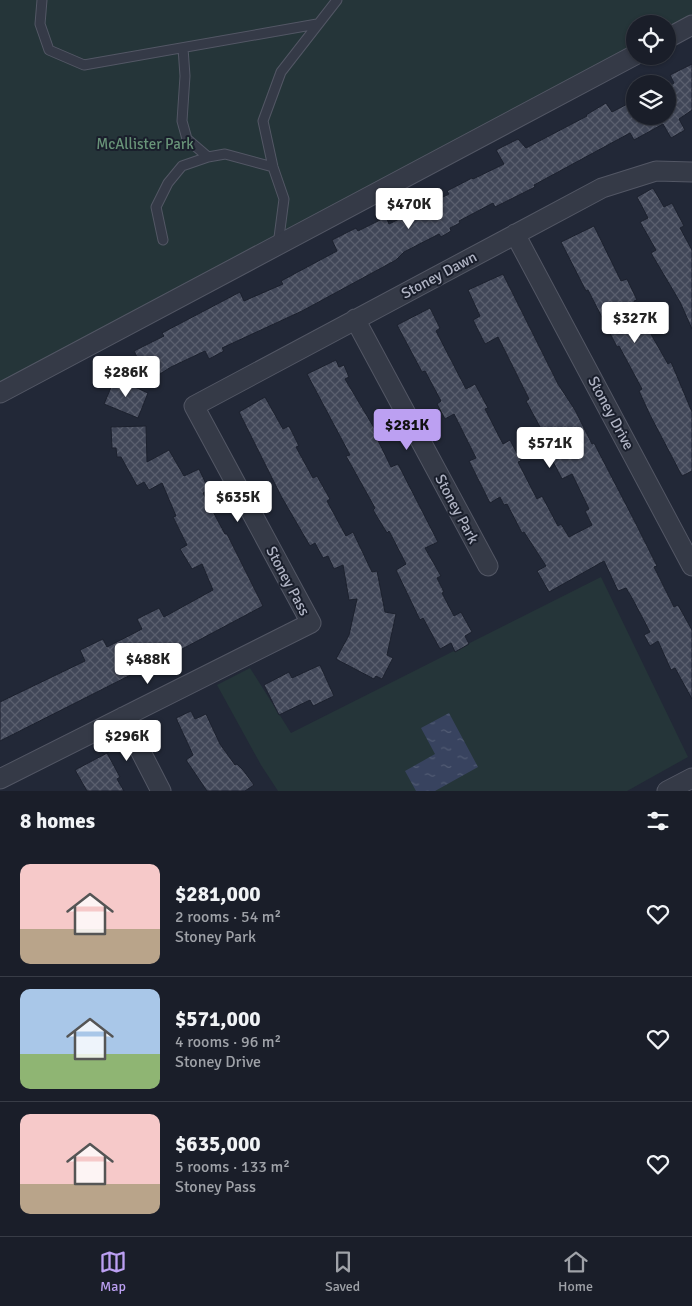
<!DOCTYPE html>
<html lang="en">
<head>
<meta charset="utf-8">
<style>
  body { margin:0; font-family:Signika,sans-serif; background:#272b35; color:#f1f3f6; height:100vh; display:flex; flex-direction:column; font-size:19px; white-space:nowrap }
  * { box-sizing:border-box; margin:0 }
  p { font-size:16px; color:#9fa2a8 }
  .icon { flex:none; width:28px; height:28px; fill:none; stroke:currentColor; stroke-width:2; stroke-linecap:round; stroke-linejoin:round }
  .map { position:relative; height:791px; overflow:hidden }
  .sheet { display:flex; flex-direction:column; background:#1a1e29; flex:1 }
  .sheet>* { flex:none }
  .tools { position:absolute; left:626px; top:15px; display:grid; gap:10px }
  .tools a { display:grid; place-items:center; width:50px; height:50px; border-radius:50%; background:#1a1e29; box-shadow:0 1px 4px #0004,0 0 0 1px #383c46; font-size:25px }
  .price { position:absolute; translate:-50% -42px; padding:0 11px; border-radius:5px; background:#fff; color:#222; font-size:16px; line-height:32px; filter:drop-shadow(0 1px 2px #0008) }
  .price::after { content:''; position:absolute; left:50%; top:30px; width:15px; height:11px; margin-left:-8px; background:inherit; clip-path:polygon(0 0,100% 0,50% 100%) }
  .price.active { background:#bca0f2; color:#111 }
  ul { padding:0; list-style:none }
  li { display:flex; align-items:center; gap:15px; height:125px; padding:0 20px }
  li+li { border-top:1px solid #383c46 }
  li span { display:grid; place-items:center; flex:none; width:140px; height:100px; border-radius:10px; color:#555 }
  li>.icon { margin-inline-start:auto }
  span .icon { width:60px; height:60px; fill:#fffc; stroke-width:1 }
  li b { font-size:21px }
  h2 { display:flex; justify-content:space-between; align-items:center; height:60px; padding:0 20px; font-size:21px }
  .menu { display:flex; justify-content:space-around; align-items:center; height:70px; border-top:1px solid #383c46; background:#1a1e29; font-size:14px; color:#9fa2a8 }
  .menu a { display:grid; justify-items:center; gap:2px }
  .menu .active { color:#bca0f2 }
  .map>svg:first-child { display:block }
</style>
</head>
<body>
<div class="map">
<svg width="692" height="791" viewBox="0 0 692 791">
  <defs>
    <pattern id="water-ripples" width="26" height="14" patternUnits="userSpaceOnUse" patternTransform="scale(1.25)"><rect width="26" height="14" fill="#38435f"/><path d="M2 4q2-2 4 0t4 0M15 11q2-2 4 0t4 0" fill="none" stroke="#525c74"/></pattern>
    <pattern id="building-cross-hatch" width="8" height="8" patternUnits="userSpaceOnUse" patternTransform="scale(1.25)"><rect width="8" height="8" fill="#414758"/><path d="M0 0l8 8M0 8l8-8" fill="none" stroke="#5a5f6e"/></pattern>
  </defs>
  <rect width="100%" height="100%" fill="#222837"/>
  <path fill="#253539" d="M0,0H692V19L668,32V24H635V49L0,385Z
    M601,577L688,757L627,791H278L261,765L217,685L250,668L291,733Z"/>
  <path fill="url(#water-ripples)" d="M449,713L478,767L435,791H416L405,771L435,754L421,728Z"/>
  <path fill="url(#building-cross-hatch)" stroke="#1c212e" d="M692,64V110L679,119L685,130L671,138L663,124L634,140L630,133L534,185L535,187L495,207L493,203L459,221L460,223L450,228L451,231L441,237L439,234L404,252L396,260L302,311L222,348L224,351L209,359L205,351L171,367L149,381L134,351L164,336L162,333L240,292L244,301L283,284L281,281L337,251L332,240L356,228L358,231L386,217L389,224L449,194L447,191L472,178L473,179L504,164L496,150L518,139L526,148L587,116L586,115L606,103L612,112L635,100V116H668V87L674,83L670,75Z
    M653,188L664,207L672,203L684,226L680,228L692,250V329L680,302L651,253L656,250L640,222L648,218L637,197Z
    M594,226L621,281L627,279L637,300L634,301L652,336L668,364L671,362L692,412V471L682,476L650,415L639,391L642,389L619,346L617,347L588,290L586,291L561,242Z
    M503,274L558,384L575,410L592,444L594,443L633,518L657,566L654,567L674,607L678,605L692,630V699L675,668L671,670L658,641L650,646L644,635L650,632L632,598L626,588L618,591L604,561L549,592L537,571L546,566L524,532L522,533L507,504L504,505L500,497L490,503L469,461L476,458L454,414L445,419L437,404L441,401L425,371L422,372L397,325L430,308L440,328L436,331L466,389L475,384L488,408L485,409L503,444L510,440L521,461L518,462L537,499L542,496L558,526L561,524L569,537L592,525L585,511L589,509L572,474L562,479L548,452L545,454L534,432L540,427L526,401L529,399L498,337L485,344L473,320L480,316L468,290Z
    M336,360L339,367L344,365L349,377L345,379L376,431L374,432L391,467L398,464L438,542L425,548L441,576L437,578L444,592L442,593L454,616L461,612L472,632L465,636L469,644L455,652L451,643L440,649L423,618L420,620L396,570L406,564L389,531L387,533L373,510L375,508L346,456L350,455L307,374Z
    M115,378L148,393L138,418L104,404Z
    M265,397L283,429L289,426L299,446L296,447L313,478L317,476L330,499L327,501L346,536L353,532L372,572L377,571L385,612L396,614L387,655L393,658L382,679L376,676L374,679L336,659L349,635L357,599L349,600L343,565L334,569L328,556L323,558L315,543L310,546L281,496L239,412Z
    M146,426L147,462L169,450L184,476L199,469L209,490L203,493L225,534H227L263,606L186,647L0,741V702L85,661L80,650L103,639L107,647L142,629L137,619L159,608L164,617L213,590L202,564L192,569L180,549L187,545L173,517L176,516L162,483L149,490L144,482L137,486L121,457H117L116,448H112L111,427Z
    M320,665L334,696L313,706L310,700L279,715L264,685L289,672L292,678Z
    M191,711L195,719L206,714L220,744L235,765L237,764L243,770L254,785L245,791H207L186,760L193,755L176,718Z
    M107,753L120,777L117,779L124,791H87L75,770Z"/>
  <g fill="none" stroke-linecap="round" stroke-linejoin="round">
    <defs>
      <path id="lane" d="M42,0L40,24L49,50L84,65L317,24
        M183,48L185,76L182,121L187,139L208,157
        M163,240L156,207L168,183L182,166L208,157L225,154L273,167
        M278,245L284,199L273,167L263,121L281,72L337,0"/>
      <path id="street" d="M668,38L692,25
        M515,234L692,566
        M355,319L488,566
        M0,393L635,55
        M123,717L161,791
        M0,779L311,623L194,406L602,188L656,171L692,172
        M667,791L692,778"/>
    </defs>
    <use href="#lane" stroke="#535765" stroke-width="11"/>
    <use href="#street" stroke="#535765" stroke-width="21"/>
    <use href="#lane" stroke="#353a47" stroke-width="9"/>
    <use href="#street" stroke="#353a47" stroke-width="19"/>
  </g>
  <g text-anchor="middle" stroke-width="4" stroke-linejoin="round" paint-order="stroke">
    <g font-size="15" fill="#689378" stroke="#1a1f2c">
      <text x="145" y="149">McAllister Park</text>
    </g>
    <g font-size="15" fill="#b0b4c4" stroke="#1a1f2c">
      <text transform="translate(439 275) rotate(-28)" y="5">Stoney Dawn</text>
      <text transform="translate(611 413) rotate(62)" y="5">Stoney Drive</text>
      <text transform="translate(457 509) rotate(62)" y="5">Stoney Park</text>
      <text transform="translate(288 581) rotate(62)" y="5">Stoney Pass</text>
    </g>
  </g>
</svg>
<div class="tools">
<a><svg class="icon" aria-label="locate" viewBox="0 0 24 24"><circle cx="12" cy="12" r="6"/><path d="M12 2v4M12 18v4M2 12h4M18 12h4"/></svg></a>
<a><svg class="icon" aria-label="layers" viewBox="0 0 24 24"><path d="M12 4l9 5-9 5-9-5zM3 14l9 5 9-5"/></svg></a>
</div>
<b class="price" style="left:409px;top:230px">$470K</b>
<b class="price" style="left:635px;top:344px">$327K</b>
<b class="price" style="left:126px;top:398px">$286K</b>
<b class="price active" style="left:407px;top:451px">$281K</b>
<b class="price" style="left:550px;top:469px">$571K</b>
<b class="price" style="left:238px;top:523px">$635K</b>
<b class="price" style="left:148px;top:685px">$488K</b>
<b class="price" style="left:127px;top:762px">$296K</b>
</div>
<section class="sheet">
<h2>8 homes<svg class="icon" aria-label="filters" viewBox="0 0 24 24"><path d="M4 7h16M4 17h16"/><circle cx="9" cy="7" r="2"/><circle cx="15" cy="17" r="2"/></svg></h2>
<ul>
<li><span style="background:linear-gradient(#f6c9c9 65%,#b9a48a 0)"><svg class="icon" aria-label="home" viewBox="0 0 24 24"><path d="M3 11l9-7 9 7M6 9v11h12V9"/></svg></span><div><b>$281,000</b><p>2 rooms · 54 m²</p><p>Stoney Park</p></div><svg class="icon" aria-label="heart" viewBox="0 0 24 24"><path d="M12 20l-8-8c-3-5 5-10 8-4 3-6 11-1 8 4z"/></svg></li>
<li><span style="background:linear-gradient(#a9c7e8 65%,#8fb573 0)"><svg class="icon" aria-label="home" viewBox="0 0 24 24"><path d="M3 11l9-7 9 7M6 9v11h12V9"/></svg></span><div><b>$571,000</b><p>4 rooms · 96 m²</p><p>Stoney Drive</p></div><svg class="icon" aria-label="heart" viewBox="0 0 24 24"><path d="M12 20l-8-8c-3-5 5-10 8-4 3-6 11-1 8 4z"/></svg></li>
<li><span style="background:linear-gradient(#f6c9c9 70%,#b9a48a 0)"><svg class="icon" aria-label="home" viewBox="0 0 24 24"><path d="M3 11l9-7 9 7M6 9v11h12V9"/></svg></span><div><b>$635,000</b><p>5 rooms · 133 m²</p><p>Stoney Pass</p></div><svg class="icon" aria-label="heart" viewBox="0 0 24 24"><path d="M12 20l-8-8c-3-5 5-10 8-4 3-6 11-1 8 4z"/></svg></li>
</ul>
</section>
<nav class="menu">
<a class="active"><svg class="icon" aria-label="map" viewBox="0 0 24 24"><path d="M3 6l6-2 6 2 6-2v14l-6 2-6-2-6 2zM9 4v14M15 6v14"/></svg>Map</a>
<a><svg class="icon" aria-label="saved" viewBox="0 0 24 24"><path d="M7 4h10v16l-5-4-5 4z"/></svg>Saved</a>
<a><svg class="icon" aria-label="home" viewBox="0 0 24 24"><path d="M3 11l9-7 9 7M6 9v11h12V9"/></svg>Home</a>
</nav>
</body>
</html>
